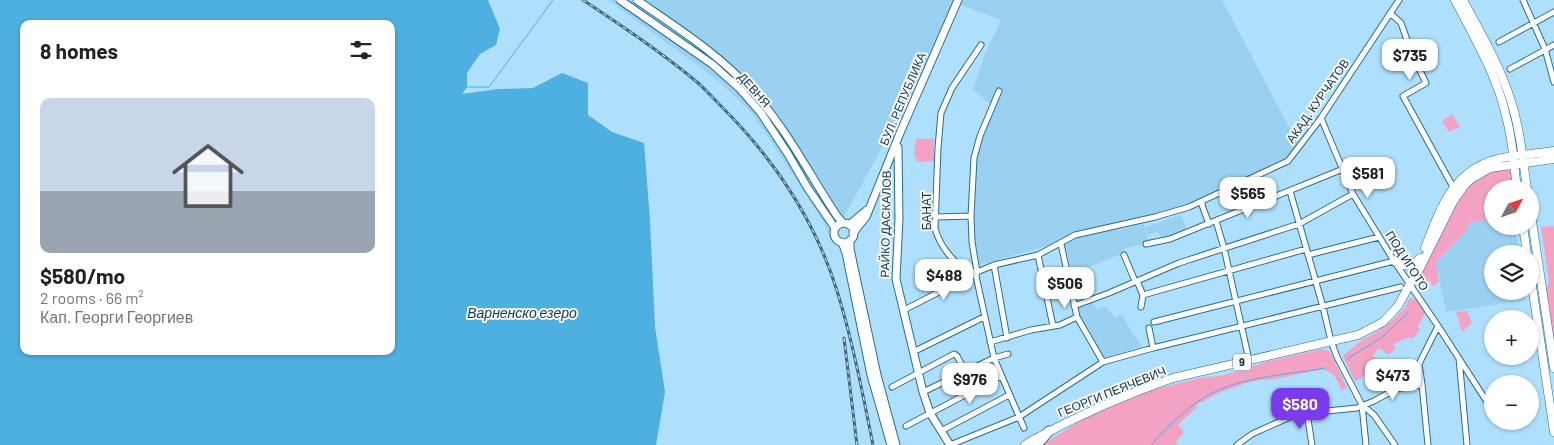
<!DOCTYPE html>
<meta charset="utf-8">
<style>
body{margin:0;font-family:Barlow,sans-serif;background:#f6f6f6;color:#222;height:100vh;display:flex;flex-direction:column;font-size:19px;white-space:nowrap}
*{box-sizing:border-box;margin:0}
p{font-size:16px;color:#767676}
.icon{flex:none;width:28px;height:28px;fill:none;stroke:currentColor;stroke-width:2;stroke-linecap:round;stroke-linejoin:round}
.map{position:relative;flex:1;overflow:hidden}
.side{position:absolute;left:20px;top:20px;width:375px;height:335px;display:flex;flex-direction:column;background:#fff;border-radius:10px;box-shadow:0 1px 4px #0004}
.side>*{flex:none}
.needle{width:32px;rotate:50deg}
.controls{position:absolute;left:1484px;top:180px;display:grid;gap:10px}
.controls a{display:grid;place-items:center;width:55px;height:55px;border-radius:50%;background:#fff;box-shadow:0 1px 4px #0004;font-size:25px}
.price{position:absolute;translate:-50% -42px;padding:0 11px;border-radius:10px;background:#fff;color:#222;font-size:16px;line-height:32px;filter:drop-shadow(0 1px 2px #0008)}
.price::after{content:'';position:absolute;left:50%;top:30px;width:15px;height:11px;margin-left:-8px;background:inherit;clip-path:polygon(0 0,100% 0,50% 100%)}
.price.active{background:#7c3aed;color:#fff}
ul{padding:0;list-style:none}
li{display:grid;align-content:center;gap:10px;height:265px;padding:0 20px}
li+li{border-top:1px solid #e0e0e0}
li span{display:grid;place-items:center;height:155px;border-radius:10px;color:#555}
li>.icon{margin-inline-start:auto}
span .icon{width:90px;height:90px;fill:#fffc;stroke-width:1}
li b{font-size:21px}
h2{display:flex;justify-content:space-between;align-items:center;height:60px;padding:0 20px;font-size:21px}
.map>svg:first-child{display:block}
.built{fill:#9bd1f0}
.green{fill:#f4a2c3}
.water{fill:#4eafe1;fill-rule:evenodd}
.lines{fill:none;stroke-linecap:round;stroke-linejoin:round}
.stream{stroke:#4eafe1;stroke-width:1}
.street-casing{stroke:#286d8f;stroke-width:7}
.secondary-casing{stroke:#286d8f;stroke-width:9}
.primary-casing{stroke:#286d8f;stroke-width:9}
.highway-casing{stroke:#286d8f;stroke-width:11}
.street{stroke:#fff;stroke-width:5}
.secondary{stroke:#fff;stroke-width:7}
.primary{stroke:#fff;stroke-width:8}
.highway{stroke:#fff;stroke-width:9}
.rail-casing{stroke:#3f697f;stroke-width:3}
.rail{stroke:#f9f9f9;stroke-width:1;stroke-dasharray:4;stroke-linecap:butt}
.labels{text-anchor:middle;stroke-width:4;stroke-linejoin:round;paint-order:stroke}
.shield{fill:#f9f9f9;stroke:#56707e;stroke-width:1}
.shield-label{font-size:11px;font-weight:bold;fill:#103649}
.street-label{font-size:12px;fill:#103649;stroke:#f9f9f9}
.water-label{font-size:14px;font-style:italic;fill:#103a4f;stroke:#f9f9f9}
</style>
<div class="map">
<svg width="1554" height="445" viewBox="0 0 1554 445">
<rect width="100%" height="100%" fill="#aee0fd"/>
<!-- built -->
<path class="built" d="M 608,0 L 1222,0 L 1298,144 L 1283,162 L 1175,209 L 976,266 L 969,211 L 973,151 L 990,104 L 973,89 L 984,56 L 1001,20 L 961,5 L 831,240 L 824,223 L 765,132 L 749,110 L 715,78 Z
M 1181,215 L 1187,230 L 1161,239 L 1158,231 L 1148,235 L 1146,227 Z
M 1492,219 L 1492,226 L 1515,226 L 1519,254 L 1492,254 L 1492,291 L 1524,291 L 1526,300 L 1446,312 L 1436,263 L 1467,230 L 1469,223 Z
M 1144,224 L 1149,242 L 1124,249 L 1121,254 L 1089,267 L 1072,271 L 1064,242 L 1111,228 L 1119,230 Z
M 1092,302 L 1097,310 L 1106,306 L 1115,318 L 1122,314 L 1133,335 L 1136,336 L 1141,347 L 1104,358 L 1079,315 L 1077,306 Z"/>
<!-- green -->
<path class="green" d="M 1452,114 L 1460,127 L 1449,132 L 1442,122 Z
M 916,139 L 934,139 L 934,161 L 917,162 L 915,154 L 914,154 Z
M 1508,165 L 1511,173 L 1513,189 L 1492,189 L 1492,219 L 1469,223 L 1467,230 L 1436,262 L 1439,283 L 1432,286 L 1430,280 L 1427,282 L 1418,272 L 1453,202 L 1482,172 Z
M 1553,226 L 1554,231 L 1554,355 L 1544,288 L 1547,287 L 1549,281 L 1541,227 Z
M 1411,298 C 1419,300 1422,305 1426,312 L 1418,326 L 1420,330 L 1412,339 L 1409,337 L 1394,344 L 1395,349 L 1390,354 L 1386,354 L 1384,351 L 1378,348 L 1373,356 L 1376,358 L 1377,364 L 1365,369 C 1365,377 1362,378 1355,381 L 1343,356 L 1363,339 L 1372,335 L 1392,321 L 1405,308 L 1409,299 Z
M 1467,311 L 1472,323 L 1462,332 L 1456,312 Z
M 1322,349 L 1329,351 L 1331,354 L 1347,388 L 1341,390 C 1338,382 1335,372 1326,371 L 1325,369 L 1275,379 L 1253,381 L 1221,392 L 1196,405 L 1197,407 L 1178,425 L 1184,432 L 1176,442 L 1179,445 L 1042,445 L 1046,442 L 1082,420 L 1148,391 L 1200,378 L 1225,375 L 1269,361 Z"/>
<!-- water -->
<path class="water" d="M 0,0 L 488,0 L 500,29 L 496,45 L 480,54 L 467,73 L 467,87 L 462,94 L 498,89 L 533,88 L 562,73 L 588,83 L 588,115 L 612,132 L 644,143 L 650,220 L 655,327 L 665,392 L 656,445 L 0,445 ZM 24,24 L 391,24 L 391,351 L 24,351 Z"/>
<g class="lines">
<!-- stream -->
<path class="stream" d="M 467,87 L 489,87 L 553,0
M 1347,359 L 1381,338 L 1408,313
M 1151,445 C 1165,430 1179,415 1196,403 C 1233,376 1282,376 1325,368"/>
<!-- street casing -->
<g class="street-casing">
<path id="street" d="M 1523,0 L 1545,49 L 1554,82
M 1390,13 L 1401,23 L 1412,54 L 1426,83 L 1403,96 L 1453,187
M 1499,42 L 1554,12
M 981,45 L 952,88 L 941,113 L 938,148 L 935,228 C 939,245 958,272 977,272 L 972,242 L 971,216 L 974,158 L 980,136 L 999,91
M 1510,69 L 1554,45
M 1321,118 L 1353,194 L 1394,261 L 1438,326 L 1491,408
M 1290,191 L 1323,307 L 1331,341 L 1337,357 L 1362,405 L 1374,415 L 1395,445
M 1203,201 L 1202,205 L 1209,224
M 936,217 L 971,216
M 1216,221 L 1224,248 L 1249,360
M 1061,244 L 1077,317 L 1103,362
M 1146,244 L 1170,239 L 1343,169
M 1038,255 L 1053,326
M 1124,255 L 1135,281
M 1308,255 L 1379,237
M 994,265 L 1007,338
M 1137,281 L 1143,295 L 1141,307
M 1143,295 L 1306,249
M 1074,306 L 1109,293 L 1179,263 L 1299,224 L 1353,194
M 904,310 L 976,273
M 1154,322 L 1394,261
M 1149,328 L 1153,348
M 990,342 L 1031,330 L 1060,325 L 1077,317
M 913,352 L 984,317
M 1459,358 L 1467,445
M 892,387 L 954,354 L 957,356 L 965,371
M 923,392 L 994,358 L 1008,354
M 1362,405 L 1366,445
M 1307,413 L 1312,445
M 906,426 L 1001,376
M 1024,428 L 994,358 L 976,276 L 977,272 L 994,265 L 1038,255 L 1075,235 L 1155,217 L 1189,207 L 1288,161 L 1321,118 L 1399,0
M 941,431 L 1009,395
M 950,445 L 1019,417 L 1103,362 L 1153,348 L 1401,287
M 1237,445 L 1252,434 L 1292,416 L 1307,413 L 1357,408 L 1374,401 L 1396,389 L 1422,384
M 1428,445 L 1422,384 L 1419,364 L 1438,326"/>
</g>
<!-- secondary casing -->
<g class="secondary-casing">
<path id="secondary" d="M 620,0 L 712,64 L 740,89 L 761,113 L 788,154 L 807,187 L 835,228
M 637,0 C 676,27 719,54 751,90 C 786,127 809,174 837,216 L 843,223
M 895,145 L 898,147 L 899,219 L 896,279 L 923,392 L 930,413 L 950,445
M834 233a10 10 0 1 1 20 0a10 10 0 1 1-20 0Z
M 849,225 L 867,210
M 853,233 L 866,217 L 900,133 L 958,0
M 850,240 L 850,249 L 877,375 L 896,445
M 842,242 L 846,253 L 871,375 L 891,445"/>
</g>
<!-- primary casing -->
<g class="primary-casing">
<path id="primary" d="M 1455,0 C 1475,39 1498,77 1507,120 C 1513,142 1514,166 1517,189
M 1463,0 C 1481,33 1500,66 1511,101 C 1520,129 1523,160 1527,189
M 1530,208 L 1554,368
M 1523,226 L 1527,254
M 1425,248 C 1440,209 1452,171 1497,159 C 1515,155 1535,154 1554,151
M 1394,261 C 1405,268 1412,267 1420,258
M 1530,272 L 1554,432
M 1025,445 L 1031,441 C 1077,416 1124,395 1173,378 L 1358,335 L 1383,322 L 1398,306 L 1410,284 L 1418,272 L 1453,202 L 1464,186 L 1471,179 L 1490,168 L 1554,159"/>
</g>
<!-- highway casing -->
<g class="highway-casing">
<path id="highway" d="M 1037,445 L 1049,431"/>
</g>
<!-- street -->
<use href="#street" class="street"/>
<!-- secondary -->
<use href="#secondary" class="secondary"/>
<!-- primary -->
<use href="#primary" class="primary"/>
<!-- highway -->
<use href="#highway" class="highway"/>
<!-- rail casing -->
<g class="rail-casing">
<path id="rail" d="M 583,0 C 622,26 661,52 697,82 C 705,89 713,98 721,106 C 774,159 816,221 838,294 C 853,343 863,395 873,445
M 844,338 L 857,445"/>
</g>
<!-- rail -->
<use href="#rail" class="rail"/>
</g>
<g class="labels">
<!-- shield labels -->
<rect class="shield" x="1233" y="353.5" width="18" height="17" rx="4"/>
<g class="shield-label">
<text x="1242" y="366">9</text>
</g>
<!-- street labels -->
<g class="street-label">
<text transform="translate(754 90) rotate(48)" y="4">ДЕВНЯ</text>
<text transform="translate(903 99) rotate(-67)" y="4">БУЛ. РЕПУБЛИКА</text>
<text transform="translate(1318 101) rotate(-55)" y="4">АКАД. КУРЧАТОВ</text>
<text transform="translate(927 211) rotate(-90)" y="4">БАНАТ</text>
<text transform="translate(886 224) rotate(-89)" y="4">РАЙКО ДАСКАЛОВ</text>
<text transform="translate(1407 261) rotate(57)" y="4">ПОД ИГОТО</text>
<text transform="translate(1112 392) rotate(-22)" y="4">ГЕОРГИ ПЕЯЧЕВИЧ</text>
</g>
<!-- water labels -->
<g class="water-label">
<text x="522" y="318">Варненско езеро</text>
</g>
</g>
</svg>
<div class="controls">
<a><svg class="needle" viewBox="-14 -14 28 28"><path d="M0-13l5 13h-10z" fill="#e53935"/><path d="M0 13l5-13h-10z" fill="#767676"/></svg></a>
<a><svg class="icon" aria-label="layers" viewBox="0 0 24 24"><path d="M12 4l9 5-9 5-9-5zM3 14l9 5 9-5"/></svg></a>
<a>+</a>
<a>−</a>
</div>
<b class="price" style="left:1410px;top:81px">$735</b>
<b class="price" style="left:1368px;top:199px">$581</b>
<b class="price" style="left:1248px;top:219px">$565</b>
<b class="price" style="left:944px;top:301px">$488</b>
<b class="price" style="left:1065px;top:309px">$506</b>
<b class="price" style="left:1393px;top:401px">$473</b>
<b class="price" style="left:970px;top:405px">$976</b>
<b class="price active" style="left:1300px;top:430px">$580</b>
<section class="side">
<h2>8 homes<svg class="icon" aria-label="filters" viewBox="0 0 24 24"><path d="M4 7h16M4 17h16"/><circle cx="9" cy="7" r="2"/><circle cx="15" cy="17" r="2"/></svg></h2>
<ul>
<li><span style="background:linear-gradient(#c9d6e8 60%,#9aa5b1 0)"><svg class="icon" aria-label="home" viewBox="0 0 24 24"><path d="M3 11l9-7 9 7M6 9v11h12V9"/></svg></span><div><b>$580/mo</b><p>2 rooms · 66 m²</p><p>Кап. Георги Георгиев</p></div></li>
</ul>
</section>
</div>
